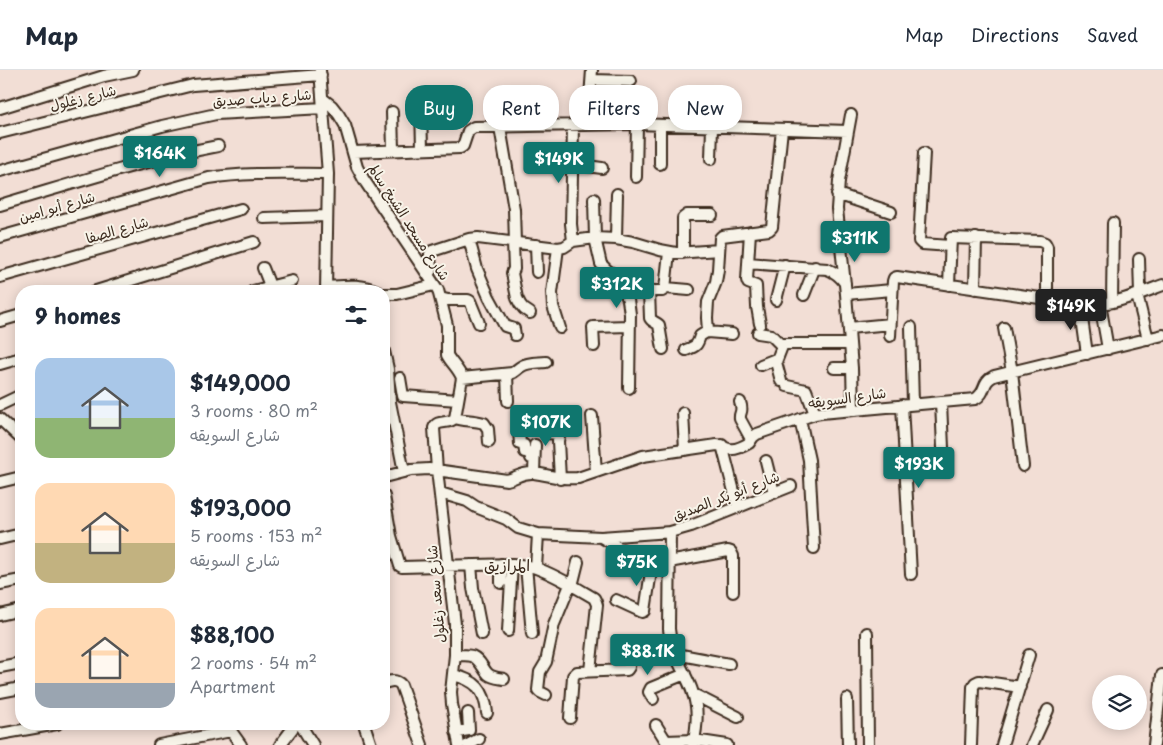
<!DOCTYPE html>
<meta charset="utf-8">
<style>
body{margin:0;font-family:"Playpen Sans","Playpen Sans Arabic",sans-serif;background:#f6f6f7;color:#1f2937;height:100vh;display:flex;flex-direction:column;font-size:19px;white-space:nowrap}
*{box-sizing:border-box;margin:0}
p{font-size:16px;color:#747a83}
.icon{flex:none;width:28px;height:28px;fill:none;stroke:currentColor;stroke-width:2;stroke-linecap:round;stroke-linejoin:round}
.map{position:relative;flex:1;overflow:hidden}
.details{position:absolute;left:15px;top:215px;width:375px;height:445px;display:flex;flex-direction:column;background:#fff;border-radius:20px;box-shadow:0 2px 12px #0003}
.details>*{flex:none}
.guide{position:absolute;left:405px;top:15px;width:475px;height:45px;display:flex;gap:10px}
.controls{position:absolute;left:1092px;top:605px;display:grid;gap:10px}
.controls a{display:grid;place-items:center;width:55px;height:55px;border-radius:50%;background:#fff;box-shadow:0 2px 12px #0003;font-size:25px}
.price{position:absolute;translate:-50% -42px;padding:0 11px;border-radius:5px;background:#0f766e;color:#fff;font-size:16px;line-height:32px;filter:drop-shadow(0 1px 2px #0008)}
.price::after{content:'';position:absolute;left:50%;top:30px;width:15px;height:11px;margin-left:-8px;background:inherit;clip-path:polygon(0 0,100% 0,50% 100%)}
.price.on{background:#222;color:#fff}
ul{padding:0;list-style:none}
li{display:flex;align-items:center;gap:15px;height:125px;padding:0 20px}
li span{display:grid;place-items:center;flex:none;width:140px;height:100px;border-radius:15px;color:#555}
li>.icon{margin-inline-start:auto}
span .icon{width:60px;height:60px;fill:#fffc;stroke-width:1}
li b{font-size:21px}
h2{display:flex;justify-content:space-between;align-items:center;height:60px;padding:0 20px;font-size:21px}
.chip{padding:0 18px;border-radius:20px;background:#fff;box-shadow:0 2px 12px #0003;font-size:18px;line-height:45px}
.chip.on{background:#0f766e;color:#fff}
header{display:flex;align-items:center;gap:30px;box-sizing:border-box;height:70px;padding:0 25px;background:#fff;border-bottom:1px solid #e0e1e3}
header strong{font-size:24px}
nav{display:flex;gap:28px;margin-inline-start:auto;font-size:18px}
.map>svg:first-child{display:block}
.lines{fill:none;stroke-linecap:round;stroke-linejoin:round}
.minor-casing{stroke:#3b2a1e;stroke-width:14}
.minor{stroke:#f7f3e8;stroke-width:10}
.labels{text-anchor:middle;stroke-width:4;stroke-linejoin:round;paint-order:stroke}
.street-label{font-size:14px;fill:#3b2a1e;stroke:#f7f3e8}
.quarter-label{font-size:16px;fill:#3b2a1e;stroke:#f7f3e8}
</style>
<header>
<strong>Map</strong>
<nav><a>Map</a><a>Directions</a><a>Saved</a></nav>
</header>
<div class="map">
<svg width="1163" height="675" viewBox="0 0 1163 675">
<rect width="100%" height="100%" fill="#f2ded5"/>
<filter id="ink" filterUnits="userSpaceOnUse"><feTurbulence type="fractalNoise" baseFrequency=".02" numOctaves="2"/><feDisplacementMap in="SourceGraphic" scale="10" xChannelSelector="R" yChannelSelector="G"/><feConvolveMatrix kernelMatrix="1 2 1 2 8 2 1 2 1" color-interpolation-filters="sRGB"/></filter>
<g filter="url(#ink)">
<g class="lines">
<!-- minor casing -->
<g class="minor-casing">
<path id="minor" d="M 320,0 L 328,104 L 326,221
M 592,10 L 631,11
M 323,29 L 332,36 L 339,45 L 345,55 L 357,97 L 364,110 L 438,220 L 447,255 L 447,285 C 451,293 459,299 462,308 L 455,348 C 449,355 437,349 434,358 L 437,400 L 455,554 L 455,585 L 451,622 L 452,634 L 459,675
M 421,36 L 422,79
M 0,38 L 104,6 L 133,0
M 392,42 L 393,80
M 851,45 L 839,111 L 837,139 L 846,224 L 852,298 L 853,339
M 588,55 L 592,0
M 573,56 L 571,154 L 573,171
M 500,57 L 514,139 L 515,173
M 0,63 L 193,15 L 321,5
M 353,82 L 460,78 L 463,76 L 468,61 L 474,57 L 637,54 L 848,61
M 924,83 L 919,171 L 922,174 L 950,176
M 711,89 L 712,57
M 572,94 L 602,98
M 660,94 L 660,55
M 0,101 L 162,56 L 216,44 L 323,38
M 636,107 L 637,54
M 837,124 L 891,142
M 594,129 L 595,168 L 601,194 L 607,200 L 614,205 L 623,216 L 628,230 L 630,244 L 629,318
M 0,135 C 72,114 144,90 218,76
M 264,148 L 327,146
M 750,162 L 747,210 L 748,213 L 756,216 L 757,237 L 760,254
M 0,167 L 209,108 C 248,102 288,104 328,104
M 469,169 L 477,199 L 489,227 L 505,256 L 514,259 L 515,265
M 616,169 L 617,124
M 513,173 L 514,199 L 512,203 L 517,228 L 520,234 L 524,239 L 530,243
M 536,175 L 537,202
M 558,178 L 552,223 L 553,236 L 560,258
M 683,183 L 683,148 L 687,145 L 712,145
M 1139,189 L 1140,224
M 748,193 L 827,199 C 835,202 840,206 845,213
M 263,198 L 272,221
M 428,205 L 431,200 L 430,184 L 432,181 L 469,169 L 478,168 L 558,178 L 564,177 L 573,171 L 595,168 L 616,169 L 633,172 L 660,180 L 676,183 L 719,180
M 0,207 L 241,139
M 949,215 L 951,168 L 1040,171 L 1045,173 L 1047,177 L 1047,229
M 326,217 C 343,216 361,213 377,221
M 666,218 L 689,220
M 975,219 L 976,168
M 96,221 L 254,172
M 253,221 L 292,211
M 384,224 L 397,224 L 434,215
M 846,224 L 892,220
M 804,225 L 815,197
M 1137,225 L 1148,269
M 440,228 L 448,230 L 468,230 L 470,231 L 479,253
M 776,230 L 785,195
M 1112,232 L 1113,153
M 1080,234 L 1087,284
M 1100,234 L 1108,279
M 0,251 L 21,245
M 911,257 L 913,334
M 849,258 L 890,254
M 1004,258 L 1012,302 L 1023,396
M 707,262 L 732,264
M 758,263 L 771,265 L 780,274 L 850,274
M 890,266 L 893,211 L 894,208 L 897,207 L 1080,234 C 1091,234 1102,234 1113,232 C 1130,228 1147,221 1163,215
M 594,276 L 593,257 L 630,256
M 663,279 L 659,255 C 656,252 652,252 650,248 L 649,221 L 662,221 L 665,219 L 669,182
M 686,280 C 696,276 697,276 700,266 L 708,261 L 707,248 L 708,232 L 716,212 L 718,200 L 720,168 L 722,166 L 769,160 L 772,157 L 782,59
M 384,281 L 388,299 L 390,332 L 404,402
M 0,294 L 21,288
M 761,295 L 776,289
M 834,298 L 852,298
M 507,304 L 508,331
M 400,308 L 403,326 L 458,330
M 462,308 L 512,303 C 516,301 518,298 522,296 C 528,292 539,293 546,292
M 781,311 L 776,292 L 783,274
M 787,316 L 806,320 L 815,344
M 740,332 C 744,343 739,341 740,349 L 751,369
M 941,332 L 943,378
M 0,335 L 21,325
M 902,335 L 911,504
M 683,343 L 685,380
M 592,346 L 596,402
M 455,348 C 464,351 474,350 484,353 L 488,359 L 489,372
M 543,348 L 546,363 L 559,364
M 0,349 L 21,369
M 800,349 L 809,390 L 814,478
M 519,361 L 520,374 L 524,375 L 525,382 L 529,382 L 531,388 L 534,388
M 722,375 L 738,437
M 766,391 L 774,423
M 534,403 L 535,375
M 384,407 L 411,400 L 429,399 L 507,410 C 517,408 521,402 534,403 C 550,405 561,410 578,408 L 643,386 L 717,375 C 722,375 724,378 729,379 C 735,380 744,376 749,373 L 753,367 L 757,364 L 815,344 L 821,343 L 975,329 C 987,323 981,312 994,306 L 1163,265
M 560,409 L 558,371 L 563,349
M 0,412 L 21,407
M 440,423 L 467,431 L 476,437 L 506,449 L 518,458 L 538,464 L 601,467 L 670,462 L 691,456 L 791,416
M 384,426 L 391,466 L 400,496 L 402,497 L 512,494 C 520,495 528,495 536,498 C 556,505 575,517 594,528 L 596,532 L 597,535 L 590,601
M 670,462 L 669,559 C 670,569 672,577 676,586 C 683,603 694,618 696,636 C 698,650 696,662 693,675
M 601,467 L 626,482 L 669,501
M 0,469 L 21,464
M 669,492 L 728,481 L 731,482 L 733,486 L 733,522
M 501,494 L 501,513
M 471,495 L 473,518 L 482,564
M 526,496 L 532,564
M 536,498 L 538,464
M 0,514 L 21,510
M 572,516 L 578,492
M 616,530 L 642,542 L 645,541 L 652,495
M 0,545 L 21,540
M 508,561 L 512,494
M 867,563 L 868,675
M 676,584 L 729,594
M 455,585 C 461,585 467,585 472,586 C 481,590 482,598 488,604 C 493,608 498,608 504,609
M 0,597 L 21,593
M 453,605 C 476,610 485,620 487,643
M 384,613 C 390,611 396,609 401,615 L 422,675
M 0,622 L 21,618
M 693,624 L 738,647
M 546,625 L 540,622 L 538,620 L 540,602 L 546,592 L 554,554 L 570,515
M 653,629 L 649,622 L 651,618 L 685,604
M 847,629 L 848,675
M 570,648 L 573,606 L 577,602 L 627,600 L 629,597 L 630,584 L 633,582 L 676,587
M 226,654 L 241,675
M 300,654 L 313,675
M 364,654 L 371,675
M 656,655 L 666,671 L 694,670 L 727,675
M 456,662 L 469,660 L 468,643
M 0,664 L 57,654
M 159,675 L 231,661
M 280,675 L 296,654
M 468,675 L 479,669
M 971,675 L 973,617 L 975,613 L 979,611 L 1020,617
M 1002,675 L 1029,585
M 1032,675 L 1048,640
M 1154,675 L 1162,605"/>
</g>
<!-- minor -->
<use href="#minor" class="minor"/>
</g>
</g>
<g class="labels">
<!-- street labels -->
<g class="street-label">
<text transform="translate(83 28) rotate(-14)" y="5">شارع زغلول</text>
<text transform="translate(262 28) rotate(-4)" y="5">شارع دياب صديق</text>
<text transform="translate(57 137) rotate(-16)" y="5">شارع أبو امين</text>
<text transform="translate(409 152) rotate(57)" y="5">شارع مسجد الشيخ سالم</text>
<text transform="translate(117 160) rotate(-16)" y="5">شارع الصفا</text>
<text transform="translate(847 328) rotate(-8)" y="5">شارع السويقه</text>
<text transform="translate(726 426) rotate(-21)" y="5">شارع أبو بكر الصديق</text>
<text transform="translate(436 524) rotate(-95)" y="5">شارع سعد زغلول</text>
</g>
<!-- quarter labels -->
<g class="quarter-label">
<text x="507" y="501">المرازيق</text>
</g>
</g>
</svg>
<div class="controls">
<a><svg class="icon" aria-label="layers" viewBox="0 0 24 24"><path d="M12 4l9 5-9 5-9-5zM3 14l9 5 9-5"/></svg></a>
</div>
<b class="price" style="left:160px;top:108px">$164K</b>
<b class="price" style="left:559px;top:114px">$149K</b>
<b class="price" style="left:855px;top:193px">$311K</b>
<b class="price" style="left:617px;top:239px">$312K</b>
<b class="price on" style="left:1071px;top:261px">$149K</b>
<b class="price" style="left:546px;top:377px">$107K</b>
<b class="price" style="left:919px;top:419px">$193K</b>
<b class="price" style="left:637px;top:517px">$75K</b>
<b class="price" style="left:648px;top:606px">$88.1K</b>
<div class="guide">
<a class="chip on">Buy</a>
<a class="chip">Rent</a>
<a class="chip">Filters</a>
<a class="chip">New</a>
</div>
<section class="details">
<h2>9 homes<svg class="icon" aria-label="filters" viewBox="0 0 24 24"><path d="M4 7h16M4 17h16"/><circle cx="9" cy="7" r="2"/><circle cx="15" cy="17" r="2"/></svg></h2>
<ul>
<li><span style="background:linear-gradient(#a9c7e8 60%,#8fb573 0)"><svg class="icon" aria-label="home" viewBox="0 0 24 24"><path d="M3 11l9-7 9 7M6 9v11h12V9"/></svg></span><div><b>$149,000</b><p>3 rooms · 80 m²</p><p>شارع السويقه</p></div></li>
<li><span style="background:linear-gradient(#ffd9b3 60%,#c2b280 0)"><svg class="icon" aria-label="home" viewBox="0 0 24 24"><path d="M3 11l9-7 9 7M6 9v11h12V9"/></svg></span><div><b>$193,000</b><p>5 rooms · 153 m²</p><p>شارع السويقه</p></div></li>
<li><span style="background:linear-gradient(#ffd9b3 75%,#9aa5b1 0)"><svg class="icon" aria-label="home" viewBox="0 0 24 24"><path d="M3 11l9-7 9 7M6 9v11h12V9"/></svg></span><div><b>$88,100</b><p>2 rooms · 54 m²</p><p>Apartment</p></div></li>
</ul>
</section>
</div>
